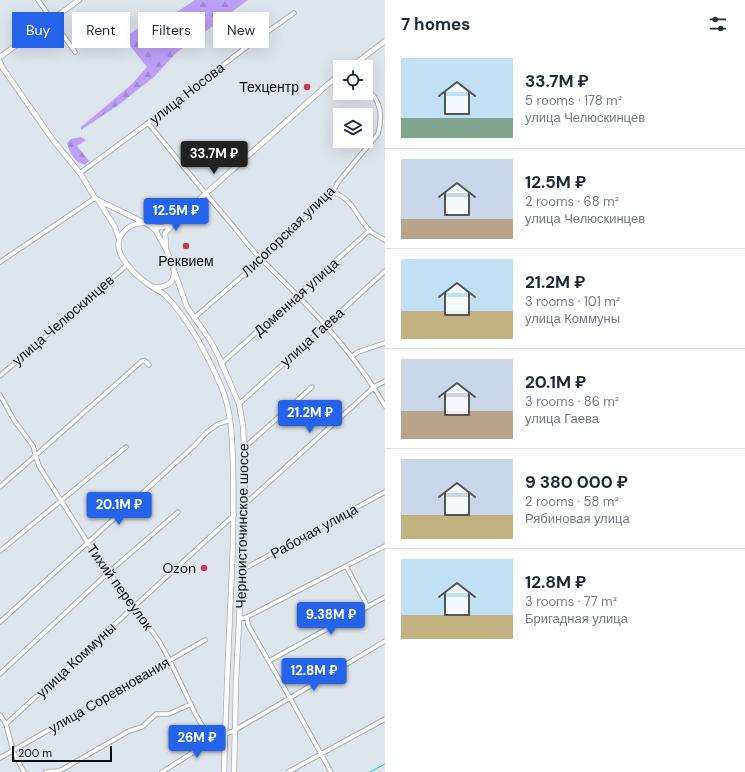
<!DOCTYPE html>
<meta charset="utf-8">
<style>
body{margin:0;font-family:"DM Sans",sans-serif;background:#f6f6f7;color:#1f2937;height:100vh;display:flex;flex-direction:column;font-size:15px;white-space:nowrap}
*{box-sizing:border-box;margin:0}
p{font-size:13px;color:#747a83}
.icon{flex:none;width:22px;height:22px;fill:none;stroke:currentColor;stroke-width:2;stroke-linecap:round;stroke-linejoin:round}
.map{position:relative;flex:1;overflow:hidden}
.panel{display:flex;flex-direction:column;background:#fff;width:360px}
.panel>*{flex:none}
.top-card{position:absolute;left:12px;top:12px;width:313px;height:36px;display:flex;gap:8px}
.controls{position:absolute;left:333px;top:60px;display:grid;gap:8px}
.controls a{display:grid;place-items:center;width:40px;height:40px;border-radius:0px;background:#fff;box-shadow:0 4px 16px #0002;font-size:20px}
.scale{position:absolute;left:12px;bottom:10px;width:100px;box-sizing:border-box;padding-left:4px;border:2px solid #0d0f11;border-top:0;font-size:11px;line-height:14px;white-space:nowrap;color:#0d0f11;-webkit-text-stroke:3px #dee4eb;paint-order:stroke}
.price{position:absolute;translate:-50% -34px;padding:0 9px;border-radius:4px;background:#2563eb;color:#fff;font-size:13px;line-height:26px;filter:drop-shadow(0 1px 2px #0008)}
.price::after{content:'';position:absolute;left:50%;top:24px;width:12px;height:9px;margin-left:-6px;background:inherit;clip-path:polygon(0 0,100% 0,50% 100%)}
.price.on{background:#222;color:#fff}
ul{padding:0;list-style:none}
li{display:flex;align-items:center;gap:12px;height:100px;padding:0 16px}
li+li{border-top:1px solid #e0e1e3}
li span{display:grid;place-items:center;flex:none;width:112px;height:80px;border-radius:0px;color:#555}
li>.icon{margin-inline-start:auto}
span .icon{width:48px;height:48px;fill:#fffc;stroke-width:1}
li b{font-size:17px}
h2{display:flex;justify-content:space-between;align-items:center;height:48px;padding:0 16px;font-size:17px}
.pill{padding:0 14px;border-radius:0px;background:#fff;box-shadow:0 4px 16px #0002;font-size:14px;line-height:36px}
.pill.on{background:#2563eb;color:#fff}
main{display:flex;flex:1;min-height:0}
.map>svg:first-child{display:block}
.forest{fill:url(#forest-firs)}
.lines{fill:none;stroke-linecap:round;stroke-linejoin:round}
.stream{stroke:#16c9d2;stroke-width:1}
.minor-casing{stroke:#a6acb2;stroke-width:5.5}
.major-casing{stroke:#a6acb2;stroke-width:6}
.minor{stroke:#fff;stroke-width:3.5}
.major{stroke:#fff;stroke-width:4.5}
.poi-dot{fill:#c8385b;stroke:#dee4eb;stroke-width:1.5}
.labels{text-anchor:middle;stroke-width:3.5;stroke-linejoin:round;paint-order:stroke}
.poi-label{font-size:14px;fill:#0d0f11;stroke:#dee4eb;text-anchor:end}
.street-label{font-size:14px;fill:#0d0f11;stroke:#dee4eb}
</style>
<main>
<div class="map">
<svg width="385" height="772" viewBox="0 0 385 772">
<defs>
<pattern id="forest-firs" width="22" height="20" patternUnits="userSpaceOnUse"><rect width="22" height="20" fill="#bca0f8"/><path d="M5 1l3.5 6h-7zM16 11l3.5 6h-7z" fill="#a089d4"/></pattern>
</defs>
<rect width="100%" height="100%" fill="#dee4eb"/>
<!-- forest -->
<path class="forest" d="M 195,0 L 248,0 L 176,53 L 154,77 L 117,106 L 81,130 L 81,127 L 132,84 L 147,67 L 127,42 L 128,35 L 141,26 L 152,23 L 160,23 Z
M 81,137 L 86,140 L 77,146 L 89,161 L 85,165 C 74,162 70,153 67,143 L 71,139 Z"/>
<g class="lines">
<!-- stream -->
<path class="stream" d="M 370,772 L 385,764"/>
<!-- minor casing -->
<g class="minor-casing">
<path id="minor" d="M 38,0 L 75,52
M 148,123 C 175,156 201,189 229,221 C 239,233 248,245 258,256 C 304,301 353,350 385,406
M 80,173 L 148,123 L 249,45 L 294,13
M 333,192 C 354,200 356,216 369,230 C 373,234 380,237 385,240
M 0,262 L 95,198
M 194,318 L 262,259 L 333,192 L 338,182 L 378,134 C 382,119 382,104 371,93
M 351,357 L 358,352 L 385,343
M 221,364 L 370,230
M 0,376 L 127,265
M 0,395 L 14,420 L 33,446 L 39,466 L 88,543 L 159,641 L 169,659 L 195,713 L 211,741
M 239,404 L 325,326 L 385,271
M 244,448 L 312,387
M 0,487 L 142,361 L 145,361 L 149,365
M 245,504 L 374,387 L 385,381
M 0,551 L 126,447
M 346,566 L 368,607
M 242,570 L 385,492
M 247,617 L 248,625 L 290,698 L 331,772
M 240,619 L 247,617 L 385,546
M 0,622 L 158,479 L 194,446 L 207,432 L 218,424 L 230,420
M 269,661 L 385,597
M 0,674 L 109,572 L 178,512
M 0,715 L 6,724 L 13,751 L 24,772
M 6,724 L 234,515
M 0,758 L 205,640
M 46,772 L 58,771 L 63,769 L 129,731 L 142,727 L 156,714 L 169,714 L 191,704
M 162,772 L 211,741 L 235,730 L 290,698 L 385,641
M 288,772 L 385,719"/>
</g>
<!-- major casing -->
<g class="major-casing">
<path id="major" d="M 0,57 L 79,0
M 0,62 L 2,67 L 53,140 L 80,173 L 95,198 L 98,200 L 115,227 L 119,239
M 351,67 L 385,41
M 98,200 L 151,226 L 156,231 L 167,251 L 187,307 L 210,340 L 218,355 L 239,404 L 243,426 L 244,448 L 245,504 L 236,681 L 234,772
M 144,223 C 128,223 114,236 120,253 C 126,266 139,278 151,286 C 155,289 162,292 166,296 C 190,321 207,354 221,386 C 232,412 232,438 233,466 C 234,491 233,516 233,542 C 230,619 226,695 224,772
M 152,226 C 160,228 164,228 171,223
M 166,246 L 165,233 L 183,214 L 327,85 L 340,75
M 154,287 C 164,288 173,285 174,274"/>
</g>
<!-- minor -->
<use href="#minor" class="minor"/>
<!-- major -->
<use href="#major" class="major"/>
</g>
<!-- markers -->
<g class="poi-dot">
<circle cx="307" cy="87" r="4"/>
<circle cx="186" cy="246" r="4"/>
<circle cx="204" cy="568" r="4"/>
</g>
<g class="labels">
<!-- poi labels -->
<g class="poi-label">
<text x="299" y="92">Техцентр</text>
<text x="186" y="266" text-anchor="middle">Реквием</text>
<text x="196" y="573">Ozon</text>
</g>
<!-- street labels -->
<g class="street-label">
<text transform="translate(187 93) rotate(-38)" y="5">улица Носова</text>
<text transform="translate(288 231) rotate(-44)" y="5">Лисогорская улица</text>
<text transform="translate(296 297) rotate(-42)" y="5">Доменная улица</text>
<text transform="translate(63 320) rotate(-41)" y="5">улица Челюскинцев</text>
<text transform="translate(312 337) rotate(-42)" y="5">улица Гаева</text>
<text transform="translate(242 526) rotate(-89)" y="5">Черноисточинское шоссе</text>
<text transform="translate(314 531) rotate(-29)" y="5">Рабочая улица</text>
<text transform="translate(120 587) rotate(54)" y="5">Тихий переулок</text>
<text transform="translate(76 660) rotate(-43)" y="5">улица Коммуны</text>
<text transform="translate(109 695) rotate(-30)" y="5">улица Соревнования</text>
</g>
</g>
</svg>
<div class="controls">
<a><svg class="icon" aria-label="locate" viewBox="0 0 24 24"><circle cx="12" cy="12" r="6"/><path d="M12 2v4M12 18v4M2 12h4M18 12h4"/></svg></a>
<a><svg class="icon" aria-label="layers" viewBox="0 0 24 24"><path d="M12 4l9 5-9 5-9-5zM3 14l9 5 9-5"/></svg></a>
</div>
<div class="scale">200 m</div>
<b class="price on" style="left:214px;top:175px">33.7M ₽</b>
<b class="price" style="left:176px;top:232px">12.5M ₽</b>
<b class="price" style="left:310px;top:434px">21.2M ₽</b>
<b class="price" style="left:119px;top:526px">20.1M ₽</b>
<b class="price" style="left:331px;top:636px">9.38M ₽</b>
<b class="price" style="left:314px;top:692px">12.8M ₽</b>
<b class="price" style="left:197px;top:759px">26M ₽</b>
<div class="top-card">
<a class="pill on">Buy</a>
<a class="pill">Rent</a>
<a class="pill">Filters</a>
<a class="pill">New</a>
</div>
</div>
<section class="panel">
<h2>7 homes<svg class="icon" aria-label="filters" viewBox="0 0 24 24"><path d="M4 7h16M4 17h16"/><circle cx="9" cy="7" r="2"/><circle cx="15" cy="17" r="2"/></svg></h2>
<ul>
<li><span style="background:linear-gradient(#bfe0f5 75%,#7fa58c 0)"><svg class="icon" aria-label="home" viewBox="0 0 24 24"><path d="M3 11l9-7 9 7M6 9v11h12V9"/></svg></span><div><b>33.7M ₽</b><p>5 rooms · 178 m²</p><p>улица Челюскинцев</p></div></li>
<li><span style="background:linear-gradient(#c9d6e8 75%,#b9a48a 0)"><svg class="icon" aria-label="home" viewBox="0 0 24 24"><path d="M3 11l9-7 9 7M6 9v11h12V9"/></svg></span><div><b>12.5M ₽</b><p>2 rooms · 68 m²</p><p>улица Челюскинцев</p></div></li>
<li><span style="background:linear-gradient(#bfe0f5 65%,#c2b280 0)"><svg class="icon" aria-label="home" viewBox="0 0 24 24"><path d="M3 11l9-7 9 7M6 9v11h12V9"/></svg></span><div><b>21.2M ₽</b><p>3 rooms · 101 m²</p><p>улица Коммуны</p></div></li>
<li><span style="background:linear-gradient(#c9d6e8 65%,#b9a48a 0)"><svg class="icon" aria-label="home" viewBox="0 0 24 24"><path d="M3 11l9-7 9 7M6 9v11h12V9"/></svg></span><div><b>20.1M ₽</b><p>3 rooms · 86 m²</p><p>улица Гаева</p></div></li>
<li><span style="background:linear-gradient(#c9d6e8 70%,#c2b280 0)"><svg class="icon" aria-label="home" viewBox="0 0 24 24"><path d="M3 11l9-7 9 7M6 9v11h12V9"/></svg></span><div><b>9 380 000 ₽</b><p>2 rooms · 58 m²</p><p>Рябиновая улица</p></div></li>
<li><span style="background:linear-gradient(#bfe0f5 70%,#c2b280 0)"><svg class="icon" aria-label="home" viewBox="0 0 24 24"><path d="M3 11l9-7 9 7M6 9v11h12V9"/></svg></span><div><b>12.8M ₽</b><p>3 rooms · 77 m²</p><p>Бригадная улица</p></div></li>
</ul>
</section>
</main>
